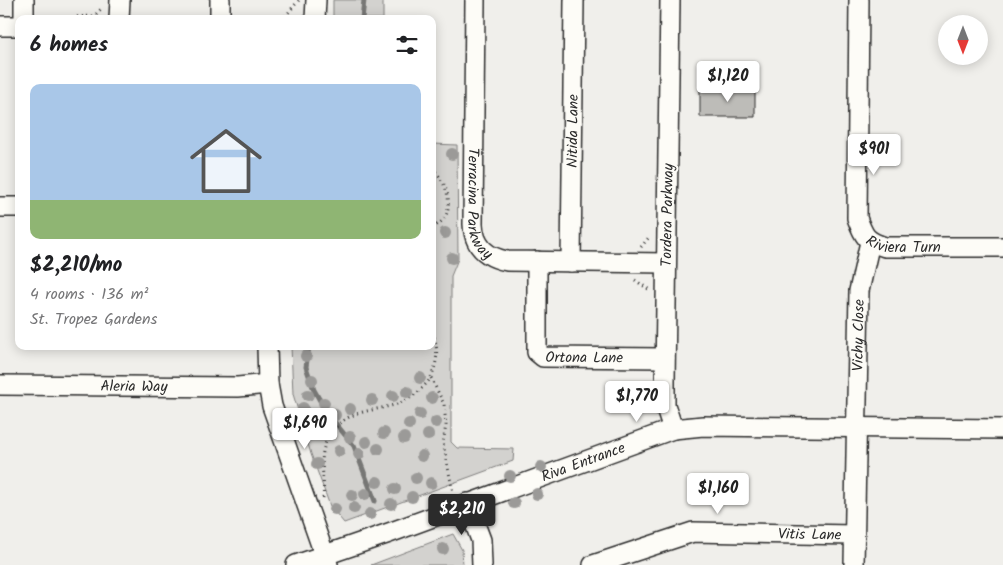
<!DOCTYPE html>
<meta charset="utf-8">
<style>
body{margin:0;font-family:Kalam,sans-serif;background:#f2f2f2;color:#202124;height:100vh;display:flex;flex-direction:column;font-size:19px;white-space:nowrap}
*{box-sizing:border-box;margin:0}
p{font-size:16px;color:#757577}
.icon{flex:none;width:28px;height:28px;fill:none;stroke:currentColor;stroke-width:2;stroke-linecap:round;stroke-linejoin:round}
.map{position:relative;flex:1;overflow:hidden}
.panel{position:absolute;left:15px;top:15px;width:421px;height:335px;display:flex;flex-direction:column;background:#fff;border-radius:10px;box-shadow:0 2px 12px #0003}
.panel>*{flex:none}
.needle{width:32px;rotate:180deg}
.tools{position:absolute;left:938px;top:15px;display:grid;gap:10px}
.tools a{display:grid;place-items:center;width:50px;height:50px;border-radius:50%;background:#fff;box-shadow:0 2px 12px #0003;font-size:25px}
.price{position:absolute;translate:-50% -42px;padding:0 11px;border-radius:5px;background:#fff;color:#222;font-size:16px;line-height:32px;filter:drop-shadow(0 1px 2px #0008)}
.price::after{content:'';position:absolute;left:50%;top:30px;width:15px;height:11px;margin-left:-8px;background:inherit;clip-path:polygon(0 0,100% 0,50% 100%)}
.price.selected{background:#2b2b2b;color:#fff}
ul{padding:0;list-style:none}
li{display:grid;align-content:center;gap:10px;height:265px;padding:0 15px}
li+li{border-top:1px solid #e0e0e0}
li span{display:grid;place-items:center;height:155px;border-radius:10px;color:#555}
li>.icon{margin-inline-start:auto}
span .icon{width:90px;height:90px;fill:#fffc;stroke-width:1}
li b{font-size:21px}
h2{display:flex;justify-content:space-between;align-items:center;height:60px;padding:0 15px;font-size:21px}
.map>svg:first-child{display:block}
.green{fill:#d3d2cf;stroke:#7f7e7d}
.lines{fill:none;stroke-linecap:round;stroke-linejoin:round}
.stream{stroke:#777775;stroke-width:5}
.building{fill:#bdbcb8;stroke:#2b2b2b}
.minor-casing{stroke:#2b2b2b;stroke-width:22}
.path{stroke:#2b2b2b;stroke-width:3;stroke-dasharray:1 4;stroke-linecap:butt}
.minor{stroke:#fdfcf7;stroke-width:19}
.tree{fill:#9b9a98}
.labels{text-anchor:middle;stroke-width:4;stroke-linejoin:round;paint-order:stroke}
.street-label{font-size:15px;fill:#2b2b2b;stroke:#fdfcf7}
</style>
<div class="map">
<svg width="1003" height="565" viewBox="0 0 1003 565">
<rect width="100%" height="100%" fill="#f0efeb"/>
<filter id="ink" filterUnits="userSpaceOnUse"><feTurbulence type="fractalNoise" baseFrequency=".02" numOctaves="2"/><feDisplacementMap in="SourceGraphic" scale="10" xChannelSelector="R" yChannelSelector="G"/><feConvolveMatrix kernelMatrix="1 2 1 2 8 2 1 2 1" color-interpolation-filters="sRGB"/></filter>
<g filter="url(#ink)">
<!-- green -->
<path class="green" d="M 333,0 L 383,0 L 383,19 L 333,19 Z
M 433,144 L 457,145 L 458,259 L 451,276 L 451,442 L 457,448 L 514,449 L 513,461 L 344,523 L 330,506 L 311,454 L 293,394 L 291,346 L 432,346 Z
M 453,534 L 462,550 L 463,565 L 371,565 Z"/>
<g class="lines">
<!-- stream -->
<path class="stream" d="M 362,19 L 364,0
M 309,346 L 306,367 L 314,390 L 327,413 L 354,446 L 375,501"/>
</g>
<!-- building -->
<path class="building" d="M 700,89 L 755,89 L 755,117 L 700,117 Z"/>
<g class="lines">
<!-- minor casing -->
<g class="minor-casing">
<g id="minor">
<path id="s1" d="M 475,0 L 473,224 C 474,246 486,257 507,261 L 666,263"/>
<path d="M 670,0 L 665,381 L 665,405 L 673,429"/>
<path id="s2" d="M 859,0 L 857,218 C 864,237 866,241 885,247 L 1003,247"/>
<path d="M 24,19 L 24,0"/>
<path d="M 119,19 L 120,0"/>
<path d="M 220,19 L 220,0"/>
<path d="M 315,19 L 316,0"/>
<path d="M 0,26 L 19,26"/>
<path d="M 0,207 L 19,207"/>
<path id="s3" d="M 537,261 L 537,352 L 543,357 L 665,358"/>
<path id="s4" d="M 571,262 L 574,0"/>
<path d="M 267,346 L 268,384 L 272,406 L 328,565"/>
<path id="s5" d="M 0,385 L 238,387 L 268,384"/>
<path d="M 467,503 L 481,540 L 482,565"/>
<path id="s6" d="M 296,565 L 389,533 L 673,429 L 703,426 L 1003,429"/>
<path id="s7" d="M 593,565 L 693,532 L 854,535"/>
<path id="s8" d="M 854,565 L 859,291 L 870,242"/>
</g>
</g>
<!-- path -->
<path class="path" d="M 74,19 L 74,17 L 94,16 L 102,8
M 273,19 L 273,17 L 284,18 L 299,0
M 432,168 C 444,179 454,201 445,217 C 442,222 437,225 432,228
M 641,247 L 650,236
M 635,280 L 651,291
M 431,378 L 444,404 L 446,425 L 443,443 L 453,492
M 323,498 C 326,473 315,454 332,432 C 354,400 395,418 422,388 C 427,383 431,379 433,372 C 438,359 438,345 432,331"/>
<!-- minor -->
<use href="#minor" class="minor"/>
</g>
<!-- trees -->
<g class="tree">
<circle cx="452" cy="154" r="6"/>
<circle cx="445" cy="233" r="6"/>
<circle cx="452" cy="258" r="6"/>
<circle cx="306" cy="356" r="6"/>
<circle cx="420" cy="378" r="6"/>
<circle cx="312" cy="380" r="6"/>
<circle cx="407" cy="392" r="6"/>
<circle cx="308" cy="395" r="6"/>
<circle cx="393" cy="396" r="6"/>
<circle cx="432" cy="398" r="6"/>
<circle cx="372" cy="400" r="6"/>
<circle cx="324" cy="403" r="6"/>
<circle cx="303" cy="408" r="6"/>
<circle cx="350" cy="409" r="6"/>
<circle cx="420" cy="414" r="6"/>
<circle cx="335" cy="415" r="6"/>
<circle cx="436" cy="422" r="6"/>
<circle cx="409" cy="424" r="6"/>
<circle cx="323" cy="425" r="6"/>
<circle cx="384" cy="433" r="6"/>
<circle cx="428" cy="435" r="6"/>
<circle cx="350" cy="437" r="6"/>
<circle cx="404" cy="438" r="6"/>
<circle cx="366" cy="442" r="6"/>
<circle cx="378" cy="449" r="6"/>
<circle cx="339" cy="451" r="6"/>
<circle cx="359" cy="454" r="6"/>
<circle cx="422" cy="456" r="6"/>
<circle cx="317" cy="464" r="6"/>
<circle cx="541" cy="467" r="6"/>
<circle cx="510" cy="476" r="6"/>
<circle cx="416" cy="478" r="6"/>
<circle cx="377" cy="482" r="6"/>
<circle cx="431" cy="483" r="6"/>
<circle cx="395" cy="489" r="6"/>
<circle cx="365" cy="494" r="6"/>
<circle cx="537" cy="494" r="6"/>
<circle cx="352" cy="495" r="6"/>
<circle cx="412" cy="497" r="6"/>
<circle cx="514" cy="503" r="6"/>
<circle cx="391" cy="504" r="6"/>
<circle cx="354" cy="508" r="6"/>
<circle cx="335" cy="509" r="6"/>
<circle cx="370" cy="514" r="6"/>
<circle cx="443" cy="549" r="6"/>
</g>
</g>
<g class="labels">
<!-- street labels -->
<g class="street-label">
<text dy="5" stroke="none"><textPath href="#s4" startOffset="131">Nitida Lane</textPath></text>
<text dy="5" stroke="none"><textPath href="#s1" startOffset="205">Terracina Parkway</textPath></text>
<text transform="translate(667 215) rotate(-89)" y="5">Tordera Parkway</text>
<text dy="5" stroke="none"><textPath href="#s2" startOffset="279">Riviera Turn</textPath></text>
<text dy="5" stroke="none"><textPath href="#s8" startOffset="230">Vichy Close</textPath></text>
<text dy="5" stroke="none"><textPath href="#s3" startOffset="140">Ortona Lane</textPath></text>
<text dy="5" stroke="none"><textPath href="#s5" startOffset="134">Aleria Way</textPath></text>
<text dy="5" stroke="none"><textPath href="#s6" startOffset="305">Riva Entrance</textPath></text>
<text dy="5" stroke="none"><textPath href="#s7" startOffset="222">Vitis Lane</textPath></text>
</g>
</g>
</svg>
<div class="tools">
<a><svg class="needle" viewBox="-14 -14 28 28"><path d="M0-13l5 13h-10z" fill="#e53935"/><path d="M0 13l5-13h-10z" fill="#757577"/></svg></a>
</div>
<b class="price" style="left:728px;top:103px">$1,120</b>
<b class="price" style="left:874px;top:176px">$901</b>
<b class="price" style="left:637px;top:423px">$1,770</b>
<b class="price" style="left:305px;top:450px">$1,690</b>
<b class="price" style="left:718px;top:515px">$1,160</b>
<b class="price selected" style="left:462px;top:536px">$2,210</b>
<section class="panel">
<h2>6 homes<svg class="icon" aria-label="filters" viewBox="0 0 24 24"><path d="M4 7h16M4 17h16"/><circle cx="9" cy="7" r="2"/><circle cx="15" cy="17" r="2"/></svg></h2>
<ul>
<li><span style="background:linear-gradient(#a9c7e8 75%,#8fb573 0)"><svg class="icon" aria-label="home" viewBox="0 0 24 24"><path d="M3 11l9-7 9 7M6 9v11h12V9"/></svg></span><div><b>$2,210/mo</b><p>4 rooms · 136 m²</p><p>St. Tropez Gardens</p></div></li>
</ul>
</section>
</div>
